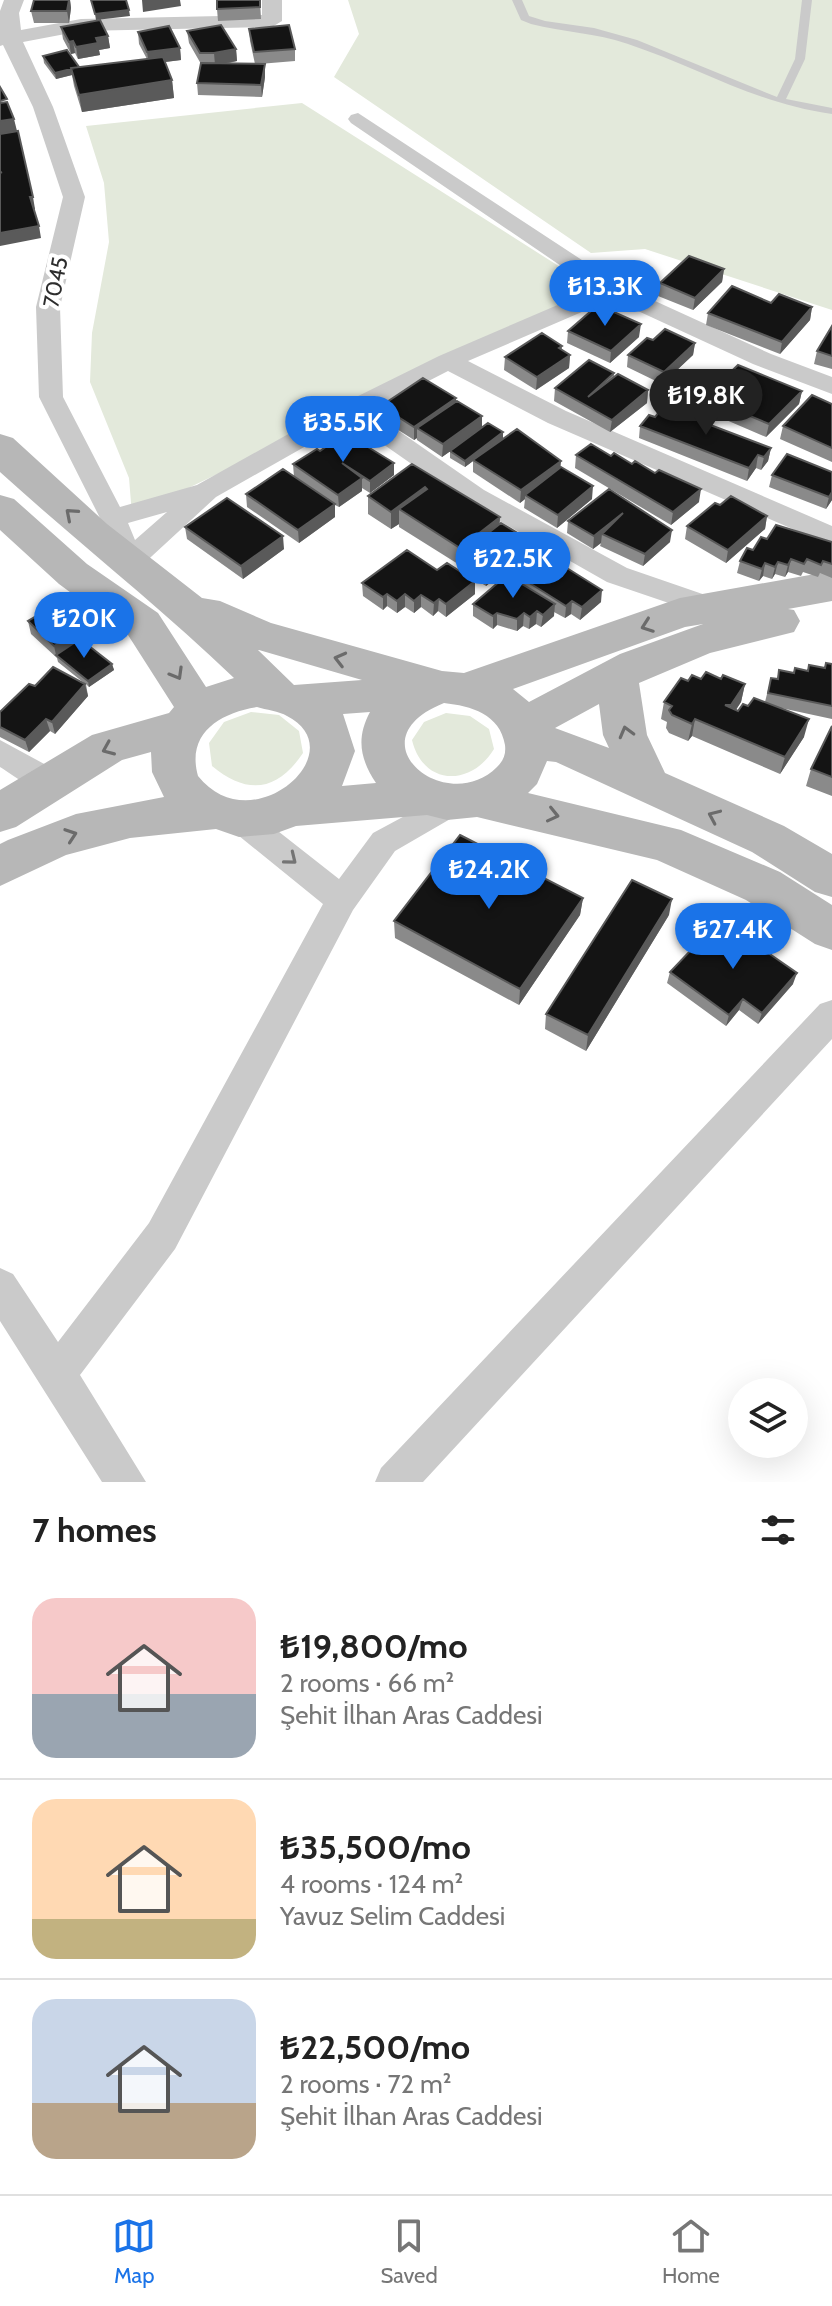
<!DOCTYPE html>
<meta charset="utf-8">
<style>
body{margin:0;font-family:Cabin,sans-serif;background:#f6f6f6;color:#222;height:100vh;display:flex;flex-direction:column;font-size:30px;white-space:nowrap}
*{box-sizing:border-box;margin:0}
p{font-size:26px;color:#767676}
.icon{flex:none;width:44px;height:44px;fill:none;stroke:currentColor;stroke-width:2;stroke-linecap:round;stroke-linejoin:round}
.map{position:relative;height:1482px;overflow:hidden}
.drawer{display:flex;flex-direction:column;background:#fff;flex:1}
.drawer>*{flex:none}
.tools{position:absolute;left:728px;top:1378px;display:grid;gap:16px}
.tools a{display:grid;place-items:center;width:80px;height:80px;border-radius:50%;background:#fff;box-shadow:0 8px 32px #0002;font-size:40px}
.price{position:absolute;translate:-50% -68px;padding:0 18px;border-radius:28px;background:#1a73e8;color:#fff;font-size:26px;line-height:52px;filter:drop-shadow(0 2px 4px #0008)}
.price::after{content:'';position:absolute;left:50%;top:48px;width:24px;height:18px;margin-left:-12px;background:inherit;clip-path:polygon(0 0,100% 0,50% 100%)}
.price.selected{background:#222;color:#fff}
ul{padding:0;list-style:none}
li{display:flex;align-items:center;gap:24px;height:200px;padding:0 32px}
li+li{border-top:2px solid #e0e0e0}
li span{display:grid;place-items:center;flex:none;width:224px;height:160px;border-radius:24px;color:#555}
li>.icon{margin-inline-start:auto}
span .icon{width:96px;height:96px;fill:#fffc;stroke-width:1}
li b{font-size:34px}
h2{display:flex;justify-content:space-between;align-items:center;height:96px;padding:0 32px;font-size:34px}
.dock{display:flex;justify-content:space-around;align-items:center;height:112px;border-top:2px solid #e0e0e0;background:#fff;font-size:22px;color:#767676}
.dock a{display:grid;justify-items:center;gap:4px}
.dock .selected{color:#1a73e8}
.map>svg:first-child{display:block}
.green{fill:#e3e9db}
.lines{fill:none;stroke-linecap:round;stroke-linejoin:round}
.service{fill:#cacaca;fill-rule:evenodd}
.minor{fill:#cacaca;fill-rule:evenodd}
.secondary{fill:#b7b7b7;fill-rule:evenodd}
.wall{fill:#8a8a8a}
.shaded-wall{fill:#5a5a5a}
.building{fill:#141414;stroke:#5a5a5a;stroke-width:2}
.oneway{stroke:#6b6b6b}
.oneway2{stroke:#747474}
.labels{text-anchor:middle;stroke-width:8;stroke-linejoin:round;paint-order:stroke}
.far-street-label{font-size:22px;fill:#2d2d2d;stroke:#fff}
</style>
<div class="map">
<svg width="832" height="1482" viewBox="0 0 832 1482">
<rect width="100%" height="100%" fill="#fff"/>
<!-- green -->
<path class="green" d="M 348,0 L 832,0 L 832,310 L 645,249 L 591,253 L 334,77 L 359,34 Z
M 302,103 L 598,291 L 132,515 L 129,478 L 90,382 L 92,333 L 109,242 L 104,183 L 86,126 Z
M 251,712 L 279,715 L 299,731 L 303,753 C 277,792 247,795 212,766 L 209,743 L 224,722 Z
M 446,713 L 470,716 L 489,729 L 494,749 C 471,787 423,786 412,740 L 424,722 Z"/>
<g class="lines">
<!-- service -->
<path class="service" d="M 512,0 L 522,0 L 529,16 L 545,21 L 594,28 L 637,40 L 777,97 L 795,59 L 802,0 L 812,0 L 805,59 L 786,99 L 832,108 L 832,114 C 754,103 700,68 628,44 C 596,33 563,32 531,24 L 521,20 Z"/>
<!-- minor -->
<path class="minor" d="M 4,0 L 24,0 L 19,13 L 21,30 L 81,19 L 262,15 L 262,0 L 282,0 L 282,21 L 272,27 L 81,31 L 23,42 L 53,107 L 85,197 L 60,307 L 63,397 L 120,507 L 197,485 L 342,404 L 439,356 L 595,289 L 351,123 L 348,119 L 351,115 L 358,113 L 620,285 L 771,354 L 832,377 L 832,394 L 753,364 L 612,299 L 468,361 L 566,411 L 832,526 L 832,546 L 548,423 L 448,371 L 370,411 L 484,490 L 627,568 L 717,599 L 721,606 L 717,613 L 707,616 L 607,582 L 466,502 L 350,421 L 216,497 L 139,568 L 129,571 L 119,568 L 100,518 L 39,397 L 36,307 L 63,197 L 33,107 L 3,45 L 0,46 L 0,11 ZM 167,512 L 135,540 L 128,523 Z
M 0,740 L 59,772 L 63,781 L 59,790 C 38,797 18,778 0,767 Z
M 453,790 L 464,793 L 468,802 L 464,811 L 395,851 L 353,910 L 175,1249 L 80,1375 L 146,1482 L 102,1482 L 0,1321 L 0,1268 L 13,1274 L 58,1342 L 149,1223 L 323,904 L 228,827 L 223,818 L 228,809 L 239,805 L 250,809 L 339,879 L 373,833 Z
M 832,1000 L 832,1039 L 423,1482 L 375,1482 L 381,1468 L 820,1004 Z"/>
<!-- secondary -->
<path class="secondary" d="M 0,434 L 13,438 L 107,524 L 202,598 L 220,601 L 271,623 L 442,671 L 464,673 L 680,598 L 832,571 L 832,601 L 788,609 L 794,610 L 800,621 L 794,632 L 710,653 L 639,683 L 647,735 L 665,773 L 784,826 L 832,854 L 832,897 L 815,892 L 752,852 L 556,762 L 547,761 L 537,784 L 528,793 L 681,830 L 780,872 L 832,905 L 832,950 L 815,944 L 746,900 L 657,860 L 477,817 L 447,820 L 427,815 L 296,826 L 274,834 L 239,837 L 216,829 L 130,838 L 66,855 L 0,886 L 0,844 L 8,840 L 76,814 L 164,797 L 152,772 L 151,752 L 122,760 L 16,827 L 0,832 L 0,790 L 92,735 L 169,713 L 174,707 L 128,635 L 59,584 L 0,530 L 0,495 L 14,499 L 87,564 L 158,613 L 206,687 L 234,678 C 159,606 77,542 0,472 ZM 703,624 L 620,654 L 529,702 L 513,689 L 685,627 ZM 258,650 L 259,650 L 362,680 L 294,685 ZM 444,703 C 471,706 500,714 505,745 C 506,754 504,760 497,767 C 446,818 351,740 444,703 ZM 599,704 L 603,735 L 609,748 L 555,728 ZM 257,707 C 266,710 279,711 287,716 C 356,751 252,844 198,776 C 186,733 220,713 257,707 ZM 370,712 C 356,738 360,759 376,783 L 342,786 L 355,751 L 343,714 Z"/>
</g>
<!-- wall -->
<path class="wall" d="M 34,0 L 70,0 L 71,8 L 69,23 L 34,23 L 31,11 Z
M 260,0 L 261,19 L 218,21 L 217,9 Z
M 61,27 L 108,36 L 110,48 L 99,50 L 100,55 L 78,59 L 75,53 L 71,54 L 63,39 Z
M 249,29 L 295,49 L 295,61 L 259,64 L 265,77 L 262,97 L 198,95 L 197,83 L 201,64 L 189,43 L 187,31 L 236,49 L 237,61 L 225,64 L 255,64 L 250,41 Z
M 138,32 L 180,48 L 181,60 L 165,62 L 172,80 L 174,98 L 82,112 L 74,86 L 72,75 L 56,79 L 44,63 L 43,56 L 79,67 L 147,59 L 139,44 Z
M 724,269 L 722,282 L 693,310 L 658,296 L 660,283 Z
M 771,303 L 812,307 L 810,320 L 780,354 L 706,325 L 708,313 Z
M 832,326 L 832,369 L 814,364 L 817,351 Z
M 568,331 L 639,337 L 610,363 L 567,343 Z
M 653,340 L 695,343 L 693,355 L 662,384 L 627,367 L 628,355 Z
M 562,346 L 562,350 L 570,355 L 569,368 L 536,390 L 504,370 L 505,357 Z
M 614,373 L 614,377 L 648,390 L 647,403 L 610,432 L 554,401 L 555,388 Z
M 802,391 L 799,404 L 766,437 L 703,410 L 705,397 Z
M 456,398 L 456,401 L 482,428 L 561,467 L 592,499 L 557,528 L 524,508 L 525,499 L 520,503 L 473,472 L 473,461 L 465,467 L 450,458 L 450,451 L 459,445 L 442,457 L 417,440 L 417,438 L 414,440 L 381,419 L 381,406 Z
M 832,404 L 832,462 L 780,439 L 783,426 Z
M 640,426 L 771,448 L 768,461 L 761,470 L 756,468 L 747,481 L 639,438 Z
M 320,451 L 394,475 L 370,493 L 362,488 L 362,491 L 339,507 L 335,505 L 335,517 L 299,543 L 247,507 L 246,494 L 294,477 L 293,464 Z
M 576,455 L 611,456 L 699,502 L 671,525 L 575,468 Z
M 412,464 L 500,517 L 499,525 L 529,540 L 528,553 L 486,586 L 458,569 L 458,564 L 399,527 L 399,524 L 391,529 L 368,514 L 368,496 Z
M 832,472 L 832,500 L 826,509 L 769,487 L 772,475 Z
M 720,505 L 767,516 L 765,529 L 726,563 L 685,539 L 687,526 Z
M 568,521 L 670,542 L 643,566 L 600,546 L 601,543 L 593,549 L 567,533 Z
M 185,527 L 284,549 L 243,579 L 187,539 Z
M 767,539 L 832,542 L 832,578 L 820,573 L 818,577 L 803,572 L 801,576 L 788,572 L 785,577 L 775,574 L 772,579 L 763,576 L 759,581 L 737,573 L 740,561 Z
M 437,570 L 475,581 L 475,594 L 446,617 L 438,611 L 433,616 L 421,607 L 414,613 L 405,607 L 397,613 L 387,606 L 383,610 L 363,596 L 362,583 Z
M 512,572 L 601,602 L 580,620 L 571,614 L 565,618 L 554,612 L 554,616 L 541,627 L 536,624 L 529,629 L 523,626 L 517,631 L 497,625 L 493,629 L 473,616 L 473,604 L 512,578 Z
M 28,621 L 82,632 L 80,633 L 82,640 L 112,664 L 114,670 L 89,687 L 86,684 L 88,696 L 55,734 L 50,731 L 29,752 L 0,737 L 0,712 L 84,683 L 58,662 L 57,658 L 31,634 Z
M 832,664 L 832,719 L 781,708 L 804,737 L 780,774 L 692,736 L 688,741 L 669,733 L 666,728 L 667,722 L 661,719 L 664,702 L 688,681 L 701,679 L 721,679 L 745,684 L 741,702 L 736,710 L 738,711 L 748,706 L 765,702 L 771,678 L 777,679 L 779,670 L 793,673 L 824,668 Z
M 832,726 L 832,796 L 806,786 L 811,769 Z
M 583,898 L 580,915 L 519,1005 L 395,938 L 394,921 Z
M 669,915 L 586,1051 L 545,1029 L 546,1014 Z
M 670,972 L 793,984 L 758,1024 L 739,1010 L 726,1026 L 667,983 Z"/>
<!-- shaded-wall -->
<path class="shaded-wall" d="M 69,0 L 70,0 L 71,8 L 69,23 L 67,11 Z
M 142,0 L 180,0 L 181,6 L 143,12 Z
M 129,10 L 130,16 L 96,20 L 95,14 Z
M 108,36 L 110,48 L 99,50 L 100,55 L 78,59 L 76,47 L 96,38 Z
M 73,41 L 75,53 L 71,54 L 69,42 Z
M 180,48 L 181,60 L 149,64 L 147,52 Z
M 236,49 L 237,61 L 215,65 L 214,53 Z
M 265,64 L 265,77 L 262,97 L 261,85 Z
M 71,69 L 72,75 L 56,79 L 55,73 Z
M 172,80 L 174,98 L 82,112 L 79,95 Z
M 14,119 L 17,131 L 0,134 L 0,121 Z
M 30,197 L 33,197 L 35,209 L 32,210 Z
M 39,226 L 41,238 L 0,246 L 0,233 Z
M 724,269 L 722,282 L 693,310 L 695,298 Z
M 812,307 L 810,320 L 780,354 L 782,342 Z
M 641,324 L 639,337 L 610,363 L 611,351 Z
M 695,343 L 693,355 L 662,384 L 664,372 Z
M 570,355 L 569,368 L 536,390 L 537,377 Z
M 648,390 L 647,403 L 610,432 L 612,420 Z
M 802,391 L 799,404 L 766,437 L 769,424 Z
M 456,398 L 456,411 L 417,428 L 417,438 L 414,440 L 414,427 Z
M 482,416 L 482,429 L 442,457 L 443,444 Z
M 503,432 L 503,439 L 465,467 L 465,461 Z
M 771,448 L 768,461 L 761,470 L 764,457 Z
M 758,455 L 756,468 L 747,481 L 749,468 Z
M 561,461 L 560,474 L 525,495 L 525,499 L 520,503 L 521,490 Z
M 394,463 L 394,475 L 370,493 L 370,481 Z
M 362,478 L 362,491 L 339,507 L 338,495 Z
M 593,486 L 592,499 L 557,528 L 558,515 Z
M 425,487 L 425,505 L 399,509 L 399,524 L 391,529 L 391,512 Z
M 701,489 L 699,502 L 671,525 L 673,512 Z
M 832,492 L 832,500 L 826,509 L 829,497 Z
M 335,504 L 335,517 L 299,543 L 298,530 Z
M 623,513 L 602,534 L 601,543 L 593,549 L 594,536 Z
M 767,516 L 765,529 L 726,563 L 728,550 Z
M 500,517 L 499,535 L 460,557 L 460,548 Z
M 672,530 L 670,542 L 643,566 L 645,554 Z
M 283,536 L 284,549 L 243,579 L 241,566 Z
M 529,540 L 528,553 L 486,586 L 486,574 Z
M 791,559 L 788,572 L 785,577 L 788,565 Z
M 778,562 L 775,574 L 772,579 L 775,567 Z
M 765,563 L 763,576 L 759,581 L 762,569 Z
M 475,581 L 475,594 L 446,617 L 446,604 Z
M 602,590 L 601,602 L 580,620 L 582,607 Z
M 387,594 L 387,606 L 383,610 L 383,597 Z
M 405,594 L 405,607 L 397,613 L 397,601 Z
M 421,595 L 421,607 L 414,613 L 414,601 Z
M 439,599 L 438,611 L 433,616 L 434,603 Z
M 572,601 L 571,614 L 565,618 L 566,606 Z
M 555,604 L 554,616 L 541,627 L 543,615 Z
M 537,611 L 536,624 L 529,629 L 530,617 Z
M 497,613 L 497,625 L 493,629 L 493,616 Z
M 524,613 L 523,626 L 517,631 L 517,619 Z
M 79,620 L 83,643 L 56,655 L 54,646 L 73,624 Z
M 112,664 L 114,670 L 89,687 L 88,681 Z
M 85,684 L 88,696 L 55,734 L 52,722 Z
M 745,684 L 741,702 L 727,723 L 731,705 Z
M 46,719 L 50,731 L 29,752 L 25,740 Z
M 695,719 L 692,736 L 688,741 L 692,724 Z
M 809,719 L 804,737 L 780,774 L 785,757 Z
M 583,898 L 580,915 L 519,1005 L 520,989 Z
M 672,899 L 669,915 L 586,1051 L 588,1035 Z
M 797,973 L 793,984 L 758,1024 L 762,1013 Z
M 743,999 L 739,1010 L 726,1026 L 729,1015 Z"/>
<!-- building -->
<path class="building" d="M 34,0 L 69,0 L 67,11 L 31,11 Z
M 91,0 L 126,0 L 129,10 L 95,14 Z
M 217,0 L 260,0 L 260,7 L 217,9 Z
M 100,20 L 108,36 L 96,38 L 98,43 L 76,47 L 73,41 L 69,42 L 61,27 Z
M 221,25 L 236,49 L 214,53 L 200,53 L 187,31 Z
M 289,25 L 295,49 L 254,52 L 249,29 Z
M 169,26 L 180,48 L 147,52 L 138,32 Z
M 67,50 L 79,67 L 55,73 L 43,56 Z
M 163,57 L 172,80 L 79,95 L 71,68 Z
M 201,63 L 265,64 L 261,85 L 197,83 Z
M 0,87 L 7,99 L 0,101 Z
M 7,102 L 14,119 L 0,121 L 0,103 Z
M 18,131 L 33,197 L 30,197 L 39,226 L 0,233 L 0,173 L 2,172 L 0,173 L 0,134 Z
M 689,256 L 724,269 L 695,298 L 660,283 Z
M 732,286 L 771,303 L 779,294 L 812,307 L 782,342 L 708,313 Z
M 598,305 L 641,324 L 611,351 L 568,331 Z
M 832,326 L 832,356 L 817,351 Z
M 665,329 L 695,343 L 664,372 L 628,355 L 647,338 L 653,340 Z
M 542,333 L 562,346 L 559,348 L 570,355 L 537,377 L 505,357 Z
M 589,360 L 614,373 L 588,397 L 618,374 L 648,390 L 612,420 L 555,388 Z
M 738,365 L 802,391 L 769,424 L 705,397 Z
M 423,378 L 456,398 L 414,427 L 381,406 Z
M 812,395 L 832,404 L 832,448 L 783,426 Z
M 457,401 L 482,416 L 443,444 L 417,428 Z
M 663,407 L 771,448 L 764,457 L 758,455 L 749,468 L 640,426 L 649,415 L 655,417 Z
M 488,423 L 503,432 L 465,461 L 450,451 Z
M 517,429 L 561,461 L 521,490 L 473,460 Z
M 345,433 L 394,463 L 370,481 L 342,463 L 362,478 L 338,495 L 293,464 L 317,449 L 320,451 Z
M 591,444 L 611,456 L 614,453 L 632,464 L 635,461 L 655,473 L 659,470 L 701,489 L 673,512 L 576,455 Z
M 787,454 L 832,472 L 832,492 L 829,497 L 772,475 Z
M 412,464 L 500,517 L 460,548 L 399,509 L 427,489 L 425,487 L 391,512 L 368,496 Z
M 561,467 L 593,486 L 558,515 L 525,495 Z
M 283,469 L 335,504 L 298,530 L 246,494 Z
M 609,489 L 672,530 L 645,554 L 602,534 L 623,513 L 594,536 L 568,521 Z
M 731,496 L 767,516 L 728,550 L 687,526 L 715,503 L 720,505 Z
M 227,498 L 283,536 L 241,566 L 185,527 Z
M 501,523 L 529,540 L 486,574 L 459,556 Z
M 776,525 L 832,542 L 832,564 L 823,561 L 821,565 L 807,559 L 804,564 L 791,559 L 788,565 L 778,562 L 775,567 L 765,563 L 762,569 L 740,561 L 747,548 L 753,550 L 761,537 L 767,539 Z
M 407,550 L 437,570 L 447,563 L 475,581 L 446,604 L 439,599 L 434,603 L 421,595 L 414,601 L 405,594 L 397,601 L 387,594 L 383,597 L 362,583 Z
M 538,550 L 602,590 L 582,607 L 572,601 L 566,606 L 512,572 Z
M 507,575 L 555,604 L 543,615 L 537,611 L 530,617 L 524,613 L 517,619 L 497,613 L 493,616 L 473,604 Z
M 60,602 L 79,620 L 73,624 L 80,630 L 54,646 L 28,621 Z
M 80,639 L 112,664 L 88,681 L 56,655 Z
M 826,663 L 832,664 L 832,706 L 768,693 L 771,678 L 778,679 L 779,670 L 794,673 L 795,668 L 808,671 L 809,665 L 825,668 Z
M 53,667 L 85,684 L 52,722 L 46,719 L 25,740 L 0,727 L 0,712 L 29,684 L 35,686 Z
M 706,672 L 721,679 L 723,675 L 745,684 L 731,705 L 725,705 L 738,711 L 743,704 L 748,706 L 754,698 L 809,719 L 785,757 L 695,719 L 692,724 L 672,715 L 669,710 L 672,706 L 664,702 L 681,678 L 688,681 L 692,675 L 701,679 Z
M 832,726 L 832,777 L 811,769 Z
M 460,835 L 583,898 L 520,989 L 394,921 Z
M 632,880 L 672,899 L 588,1035 L 546,1014 Z
M 731,927 L 797,973 L 762,1013 L 743,999 L 729,1015 L 670,972 L 711,929 Z"/>
<!-- one-way arrows -->
<defs><path id="oneway-chevron" d="M-2-3.5L2.5 0L-2 3.5" fill="none" stroke-width="1.6" stroke-linecap="round" stroke-linejoin="round" transform="scale(2)"/></defs>
<g class="oneway">
<use href="#oneway-chevron" transform="translate(71 514) rotate(-139)"/>
<use href="#oneway-chevron" transform="translate(647 626) rotate(160)"/>
<use href="#oneway-chevron" transform="translate(340 659) rotate(-166)"/>
<use href="#oneway-chevron" transform="translate(177 674) rotate(60)"/>
<use href="#oneway-chevron" transform="translate(626 732) rotate(-105)"/>
<use href="#oneway-chevron" transform="translate(108 749) rotate(157)"/>
<use href="#oneway-chevron" transform="translate(553 815) rotate(13)"/>
<use href="#oneway-chevron" transform="translate(714 816) rotate(-156)"/>
<use href="#oneway-chevron" transform="translate(71 835) rotate(-19)"/>
</g>
<use class="oneway2" href="#oneway-chevron" transform="translate(291 859) rotate(39)"/>
<g class="labels">
<!-- far-street labels -->
<g class="far-street-label">
<text transform="translate(55 282) rotate(-79)" y="8">7045</text>
</g>
</g>
</svg>
<div class="tools">
<a><svg class="icon" aria-label="layers" viewBox="0 0 24 24"><path d="M12 4l9 5-9 5-9-5zM3 14l9 5 9-5"/></svg></a>
</div>
<b class="price" style="left:605px;top:328px">₺13.3K</b>
<b class="price selected" style="left:706px;top:437px">₺19.8K</b>
<b class="price" style="left:343px;top:464px">₺35.5K</b>
<b class="price" style="left:513px;top:600px">₺22.5K</b>
<b class="price" style="left:84px;top:660px">₺20K</b>
<b class="price" style="left:489px;top:911px">₺24.2K</b>
<b class="price" style="left:733px;top:971px">₺27.4K</b>
</div>
<section class="drawer">
<h2>7 homes<svg class="icon" aria-label="filters" viewBox="0 0 24 24"><path d="M4 7h16M4 17h16"/><circle cx="9" cy="7" r="2"/><circle cx="15" cy="17" r="2"/></svg></h2>
<ul>
<li><span style="background:linear-gradient(#f6c9c9 60%,#9aa5b1 0)"><svg class="icon" aria-label="home" viewBox="0 0 24 24"><path d="M3 11l9-7 9 7M6 9v11h12V9"/></svg></span><div><b>₺19,800/mo</b><p>2 rooms · 66 m²</p><p>Şehit İlhan Aras Caddesi</p></div></li>
<li><span style="background:linear-gradient(#ffd9b3 75%,#c2b280 0)"><svg class="icon" aria-label="home" viewBox="0 0 24 24"><path d="M3 11l9-7 9 7M6 9v11h12V9"/></svg></span><div><b>₺35,500/mo</b><p>4 rooms · 124 m²</p><p>Yavuz Selim Caddesi</p></div></li>
<li><span style="background:linear-gradient(#c9d6e8 65%,#b9a48a 0)"><svg class="icon" aria-label="home" viewBox="0 0 24 24"><path d="M3 11l9-7 9 7M6 9v11h12V9"/></svg></span><div><b>₺22,500/mo</b><p>2 rooms · 72 m²</p><p>Şehit İlhan Aras Caddesi</p></div></li>
</ul>
</section>
<nav class="dock">
<a class="selected"><svg class="icon" aria-label="map" viewBox="0 0 24 24"><path d="M3 6l6-2 6 2 6-2v14l-6 2-6-2-6 2zM9 4v14M15 6v14"/></svg>Map</a>
<a><svg class="icon" aria-label="saved" viewBox="0 0 24 24"><path d="M7 4h10v16l-5-4-5 4z"/></svg>Saved</a>
<a><svg class="icon" aria-label="home" viewBox="0 0 24 24"><path d="M3 11l9-7 9 7M6 9v11h12V9"/></svg>Home</a>
</nav>
